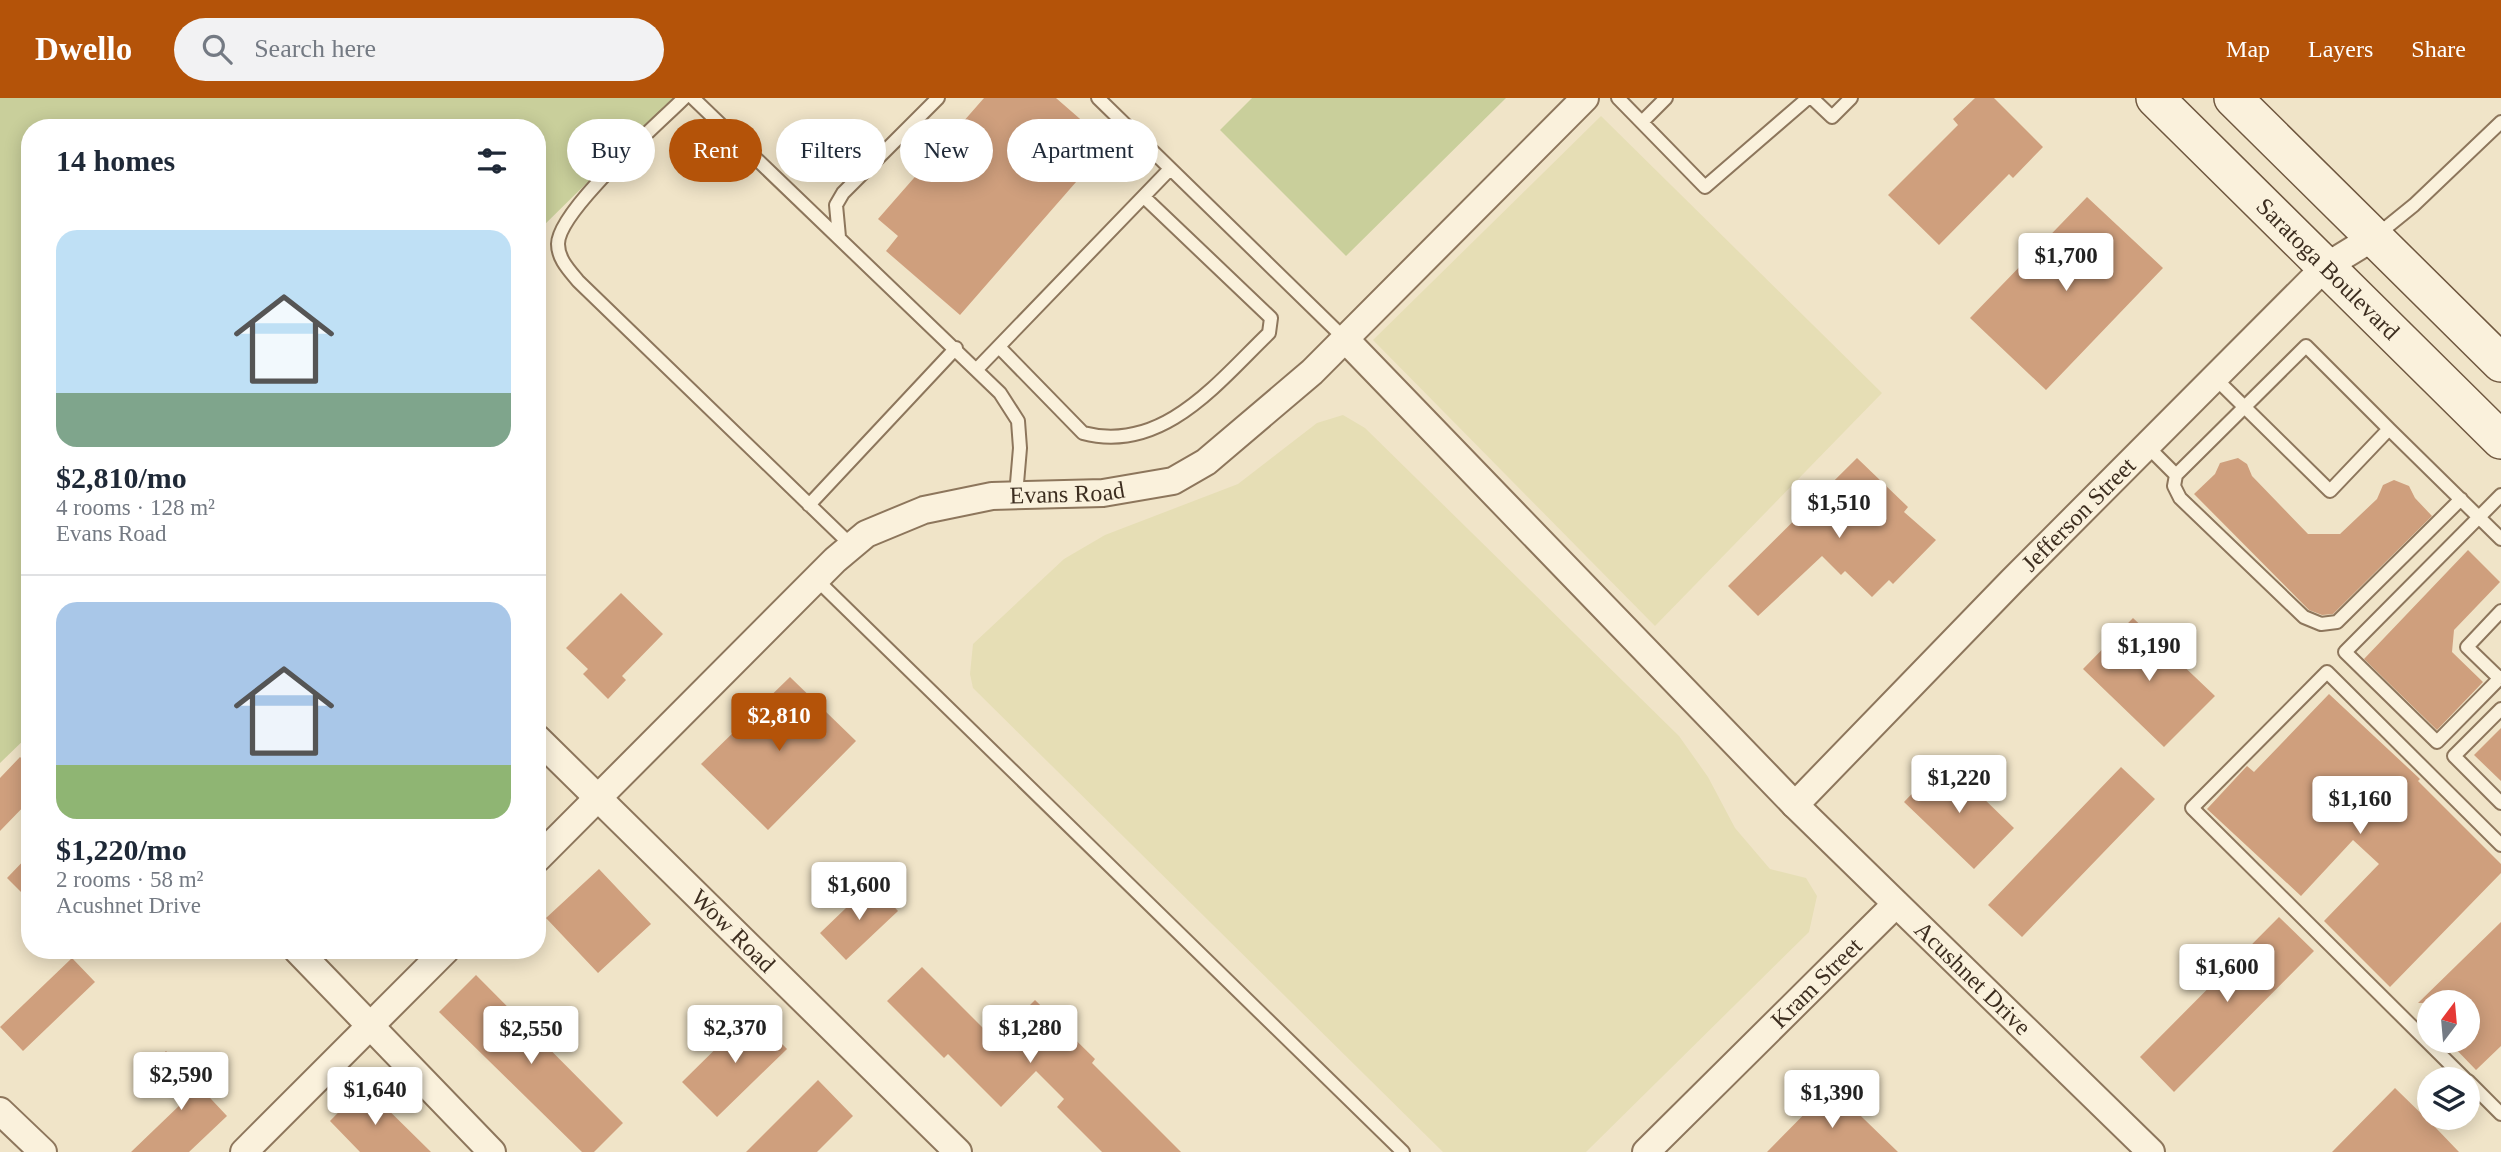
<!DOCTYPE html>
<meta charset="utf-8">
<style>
body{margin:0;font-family:"Times New Roman",serif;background:#f2f2f3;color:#1f2937;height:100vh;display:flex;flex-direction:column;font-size:26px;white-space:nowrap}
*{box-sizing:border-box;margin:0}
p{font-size:23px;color:#747a83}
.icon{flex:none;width:38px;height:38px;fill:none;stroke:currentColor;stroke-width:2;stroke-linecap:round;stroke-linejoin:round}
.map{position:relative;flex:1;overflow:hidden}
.panel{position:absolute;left:21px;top:21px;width:525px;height:840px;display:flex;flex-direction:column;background:#fff;border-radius:28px;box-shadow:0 4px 18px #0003}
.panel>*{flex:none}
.guide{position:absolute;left:567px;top:21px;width:665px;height:63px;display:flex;gap:14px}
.needle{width:46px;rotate:16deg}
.controls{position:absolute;left:2417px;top:892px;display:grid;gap:14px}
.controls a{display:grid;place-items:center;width:63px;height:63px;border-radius:50%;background:#fff;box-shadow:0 4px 18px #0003;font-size:35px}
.price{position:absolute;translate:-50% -60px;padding:0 16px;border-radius:7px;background:#fff;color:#222;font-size:23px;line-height:46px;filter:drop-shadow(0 2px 4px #0008)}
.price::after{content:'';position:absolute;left:50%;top:42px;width:21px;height:16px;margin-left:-10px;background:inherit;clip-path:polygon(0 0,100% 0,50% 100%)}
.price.selected{background:#b45309;color:#fff}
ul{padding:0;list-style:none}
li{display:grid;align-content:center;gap:14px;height:371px;padding:0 35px}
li+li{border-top:2px solid #e0e1e3}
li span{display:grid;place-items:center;height:217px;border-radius:21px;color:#555}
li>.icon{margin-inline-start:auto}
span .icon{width:126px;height:126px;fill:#fffc;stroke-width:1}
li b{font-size:30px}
h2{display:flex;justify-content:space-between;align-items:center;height:84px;padding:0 35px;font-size:30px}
.pill{padding:0 24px;border-radius:32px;background:#fff;box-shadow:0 4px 18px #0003;font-size:24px;line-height:63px}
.pill.selected{background:#b45309;color:#fff}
header{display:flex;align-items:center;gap:42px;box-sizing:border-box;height:98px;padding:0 35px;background:#b45309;color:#fff}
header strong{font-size:33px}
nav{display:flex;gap:38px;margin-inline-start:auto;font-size:24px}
.search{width:490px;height:63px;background:#f2f2f3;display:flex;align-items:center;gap:18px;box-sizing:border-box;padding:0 24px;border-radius:38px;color:#747a83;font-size:26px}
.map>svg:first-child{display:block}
.farmland{fill:#e6deb5}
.green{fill:#c9cf9b}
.building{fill:#cf9f7d}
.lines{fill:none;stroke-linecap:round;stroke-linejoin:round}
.lane-casing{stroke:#8d765c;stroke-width:16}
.street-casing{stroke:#8d765c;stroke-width:30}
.secondary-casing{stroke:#6f573f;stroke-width:40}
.lane{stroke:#faf1dc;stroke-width:12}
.street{stroke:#faf1dc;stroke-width:26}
.secondary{stroke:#faf1dc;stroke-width:37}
.labels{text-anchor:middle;stroke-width:6;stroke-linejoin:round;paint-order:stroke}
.street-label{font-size:24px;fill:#3d2e20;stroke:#f7eed8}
</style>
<header>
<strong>Dwello</strong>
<div class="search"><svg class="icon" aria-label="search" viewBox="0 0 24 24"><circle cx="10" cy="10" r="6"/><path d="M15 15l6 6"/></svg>Search here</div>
<nav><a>Map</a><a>Layers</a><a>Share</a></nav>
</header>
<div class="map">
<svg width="2501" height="1054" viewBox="0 0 2501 1054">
<rect width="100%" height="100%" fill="#f0e4c8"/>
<!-- farmland -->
<path class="farmland" d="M 1601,18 L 1882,295 L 1655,528 L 1373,242 Z
M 1343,317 L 1365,330 L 1679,638 L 1708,679 L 1735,730 L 1770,771 L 1806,780 L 1817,798 L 1809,834 L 1586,1054 L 1443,1054 L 973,590 L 970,576 L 973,546 L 1064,461 L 1105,437 L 1238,386 L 1317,325 Z"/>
<!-- green -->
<path class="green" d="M 0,0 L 673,0 L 537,134 L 537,30 L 30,30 L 30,636 L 0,665 Z
M 1252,0 L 1506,0 L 1346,158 L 1220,32 Z"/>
<!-- building -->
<path class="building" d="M 984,0 L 1056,0 L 1087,27 L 1075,41 L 1097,60 L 960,217 L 886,153 L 898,138 L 878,121 Z
M 1975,0 L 1994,0 L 2043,49 L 2013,80 L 2009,76 L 1939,147 L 1888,97 L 1958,27 L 1953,21 Z
M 2087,99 L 2163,170 L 2046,292 L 1970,220 Z
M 1857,360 L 1908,409 L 1904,414 L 1936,442 L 1893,486 L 1889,482 L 1872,499 L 1845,473 L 1841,477 L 1822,458 L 1758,518 L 1728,488 Z
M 2238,360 L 2247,366 L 2252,378 L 2308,436 L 2340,436 L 2377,401 L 2383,387 L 2394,382 L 2409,388 L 2415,400 L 2432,418 L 2333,516 L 2322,517 L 2309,512 L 2194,396 L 2215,376 L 2220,365 Z
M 2468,452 L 2500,484 L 2454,532 L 2452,554 L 2483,584 L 2437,632 L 2364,561 Z
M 621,495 L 663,536 L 622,578 L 626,582 L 608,601 L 583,576 L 588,571 L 566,550 Z
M 2133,520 L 2215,598 L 2164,649 L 2083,571 Z
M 790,579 L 856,643 L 768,732 L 701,666 Z
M 2329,596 L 2420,681 L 2418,683 L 2501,766 L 2501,775 L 2390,889 L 2324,823 L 2379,766 L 2353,742 L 2301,798 L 2207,711 L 2247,668 L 2254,674 Z
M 2501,630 L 2501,683 L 2474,657 Z
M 20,659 L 30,668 L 30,702 L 0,733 L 0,680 Z
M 1944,662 L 2014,730 L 1974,771 L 1904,704 Z
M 2121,669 L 2155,701 L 2022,839 L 1988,807 Z
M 30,756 L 30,803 L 7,780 Z
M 599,771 L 651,826 L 598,875 L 546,820 Z
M 872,785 L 898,813 L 846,862 L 820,835 Z
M 2279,819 L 2314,853 L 2174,994 L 2140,959 Z
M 2501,824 L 2501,948 L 2476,972 L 2448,943 L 2468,943 L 2468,905 L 2418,905 Z
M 72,860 L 95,884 L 23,953 L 0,929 Z
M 922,869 L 995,942 L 1035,902 L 1095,961 L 1092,965 L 1181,1054 L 1102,1054 L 1057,1009 L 1064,1001 L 1036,973 L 1001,1009 L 948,956 L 944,960 L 887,903 Z
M 476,877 L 623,1025 L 594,1054 L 582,1054 L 439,914 Z
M 752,915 L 787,951 L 717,1019 L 682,984 Z
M 166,953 L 227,1018 L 189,1054 L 131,1054 L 182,1005 L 148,970 Z
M 818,982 L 853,1018 L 817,1054 L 746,1054 Z
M 364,988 L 431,1054 L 360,1054 L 330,1023 Z
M 1831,989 L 1898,1054 L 1767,1054 Z
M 2395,990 L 2436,1030 L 2459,1054 L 2332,1054 Z"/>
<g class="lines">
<!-- lane casing -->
<g class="lane-casing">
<path id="lane" d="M 684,0 C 658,26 558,113 558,146 C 558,161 569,172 578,183 L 851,447
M 693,0 L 1000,295 L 1018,323 L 1020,350 L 1016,397
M 1098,0 L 1345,241
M 1618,0 L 1705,89 L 1808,0
M 1812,0 L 1832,19 L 1851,0
M 1642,24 L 1666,0
M 2377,137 L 2414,107 L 2501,24
M 839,139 L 836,107 L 843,95 L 938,0
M 999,249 L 1083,335 C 1163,356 1218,284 1269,235 L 1271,220 L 1144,99
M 977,271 L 1170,71
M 2215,280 L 2330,393 L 2389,331 L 2501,441
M 2147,348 L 2176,377 L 2306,248 L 2389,331
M 2176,377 L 2174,388 L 2180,400 L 2304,519 L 2321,526 L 2337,524 L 2461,401
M 2501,397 L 2345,554 L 2437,644 L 2501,579
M 809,407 L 956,250
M 816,481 L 1403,1054
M 2499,580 L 2467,549 L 2501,513
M 2501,611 L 2454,658 L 2501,705
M 2466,982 L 2192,710 L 2327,574 L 2501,747
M 2468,983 L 2501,1016"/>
</g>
<!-- street casing -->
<g class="street-casing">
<g id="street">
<path id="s1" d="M 1345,241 L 1795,707 L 2151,1054"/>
<path id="s2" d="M 537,640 L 958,1054"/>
<path id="s3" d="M 1795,707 L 2012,483 L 2325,169 L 2374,139"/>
<path id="s4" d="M 537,761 L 835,462 L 866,436 L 924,412 L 992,398 L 1103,395 L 1173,383 L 1206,364 L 1312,274 L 1585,0"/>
<path d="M 297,852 L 492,1054"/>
<path d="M 0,1013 L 43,1054"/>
<path d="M 244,1054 L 446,852"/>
<path id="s5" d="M 1646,1054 L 1896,806"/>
</g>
</g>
<!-- secondary casing -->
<g class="secondary-casing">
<g id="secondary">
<path id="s6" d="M 2155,0 L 2501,342"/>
<path d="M 2233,0 L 2501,265"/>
</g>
</g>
<!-- lane -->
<use href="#lane" class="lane"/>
<!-- street -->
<use href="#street" class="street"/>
<!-- secondary -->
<use href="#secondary" class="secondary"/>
</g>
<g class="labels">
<!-- street labels -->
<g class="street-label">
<text dy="8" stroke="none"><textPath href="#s6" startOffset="243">Saratoga Boulevard</textPath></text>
<text dy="8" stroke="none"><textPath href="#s4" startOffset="670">Evans Road</textPath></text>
<text dy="8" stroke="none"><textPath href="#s3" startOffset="406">Jefferson Street</textPath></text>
<text dy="8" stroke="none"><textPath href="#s2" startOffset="275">Wow Road</textPath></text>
<text dy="8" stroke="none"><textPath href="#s1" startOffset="896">Acushnet Drive</textPath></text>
<text dy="8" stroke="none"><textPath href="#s5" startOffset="240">Kram Street</textPath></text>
</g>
</g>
</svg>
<div class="controls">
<a><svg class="needle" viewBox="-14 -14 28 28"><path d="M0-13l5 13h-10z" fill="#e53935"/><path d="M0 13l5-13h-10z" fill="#747a83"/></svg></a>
<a><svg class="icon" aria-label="layers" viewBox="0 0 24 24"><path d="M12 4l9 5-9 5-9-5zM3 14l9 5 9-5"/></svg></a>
</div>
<b class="price" style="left:2066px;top:195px">$1,700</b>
<b class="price" style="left:1839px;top:442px">$1,510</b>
<b class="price" style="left:2149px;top:585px">$1,190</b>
<b class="price selected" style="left:779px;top:655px">$2,810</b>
<b class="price" style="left:1959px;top:717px">$1,220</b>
<b class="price" style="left:2360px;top:738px">$1,160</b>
<b class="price" style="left:859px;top:824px">$1,600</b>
<b class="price" style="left:2227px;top:906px">$1,600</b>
<b class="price" style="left:735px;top:967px">$2,370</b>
<b class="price" style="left:1030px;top:967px">$1,280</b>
<b class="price" style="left:531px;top:968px">$2,550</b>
<b class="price" style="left:181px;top:1014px">$2,590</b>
<b class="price" style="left:375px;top:1029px">$1,640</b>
<b class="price" style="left:1832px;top:1032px">$1,390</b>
<div class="guide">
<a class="pill">Buy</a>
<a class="pill selected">Rent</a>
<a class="pill">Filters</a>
<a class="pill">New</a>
<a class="pill">Apartment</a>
</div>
<section class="panel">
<h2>14 homes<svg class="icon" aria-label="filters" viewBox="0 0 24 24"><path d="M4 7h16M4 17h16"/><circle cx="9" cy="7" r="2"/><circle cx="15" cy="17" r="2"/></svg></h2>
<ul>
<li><span style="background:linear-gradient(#bfe0f5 75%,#7fa58c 0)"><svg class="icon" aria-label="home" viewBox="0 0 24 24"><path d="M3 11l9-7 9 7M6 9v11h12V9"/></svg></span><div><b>$2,810/mo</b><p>4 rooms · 128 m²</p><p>Evans Road</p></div></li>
<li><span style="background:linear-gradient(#a9c7e8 75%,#8fb573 0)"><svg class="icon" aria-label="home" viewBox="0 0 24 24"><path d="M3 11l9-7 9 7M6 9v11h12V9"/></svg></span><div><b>$1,220/mo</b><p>2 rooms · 58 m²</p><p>Acushnet Drive</p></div></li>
</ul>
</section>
</div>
